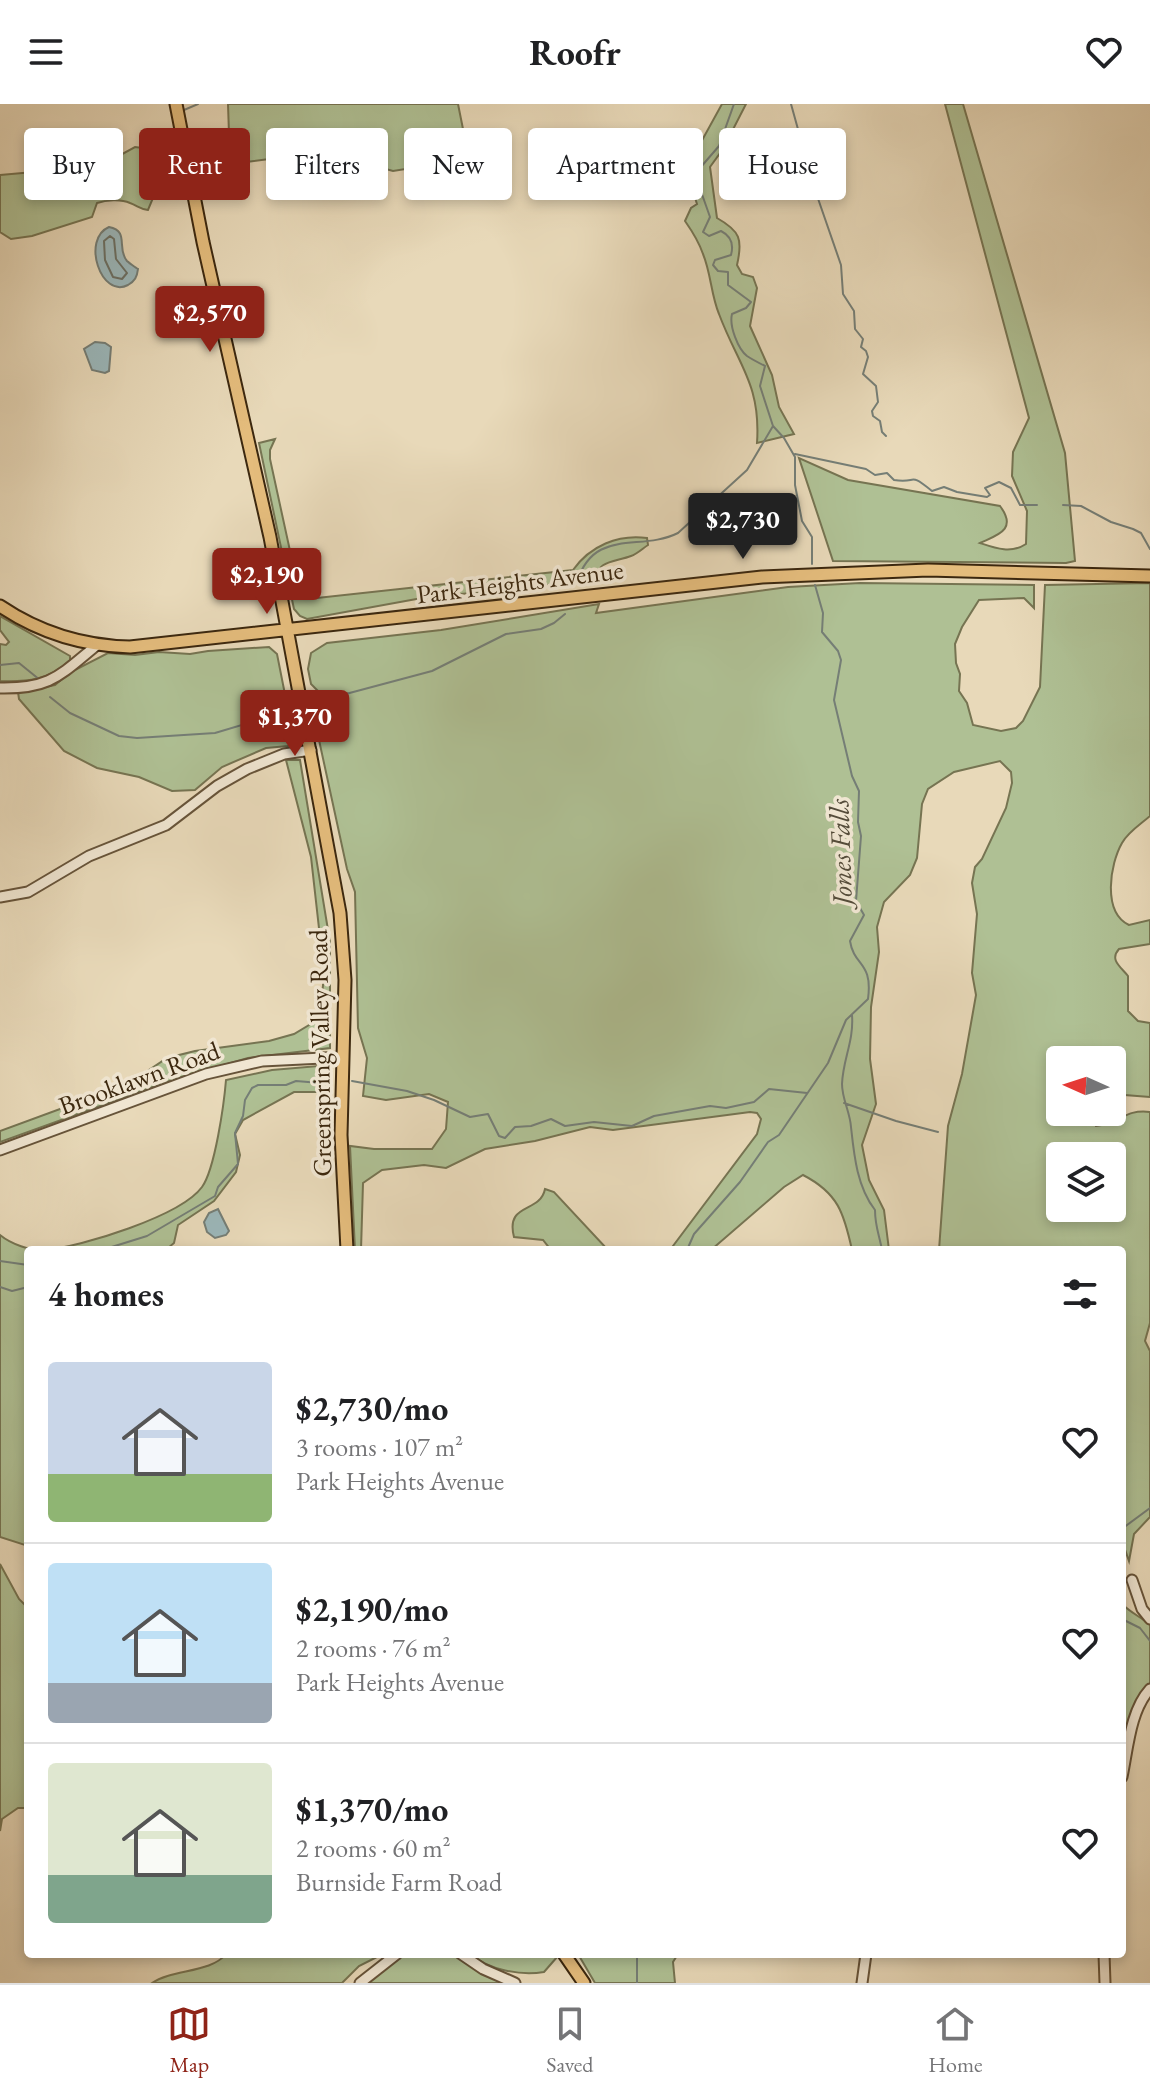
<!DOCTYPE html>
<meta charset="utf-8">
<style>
body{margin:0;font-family:"EB Garamond",serif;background:#f2f2f2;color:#202124;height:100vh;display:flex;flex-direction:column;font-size:30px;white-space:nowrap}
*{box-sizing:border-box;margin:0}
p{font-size:26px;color:#757577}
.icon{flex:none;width:44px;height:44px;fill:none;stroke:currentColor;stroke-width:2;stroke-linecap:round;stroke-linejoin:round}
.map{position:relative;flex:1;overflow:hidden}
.sheet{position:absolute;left:24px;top:1142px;width:1102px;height:712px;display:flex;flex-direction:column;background:#fff;border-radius:8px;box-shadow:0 4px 12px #0003}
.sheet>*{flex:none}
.top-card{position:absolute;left:24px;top:24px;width:1102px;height:72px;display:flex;gap:16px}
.needle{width:52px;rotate:273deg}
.controls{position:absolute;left:1046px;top:942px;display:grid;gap:16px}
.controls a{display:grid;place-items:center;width:80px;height:80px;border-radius:8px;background:#fff;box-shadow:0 4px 12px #0003;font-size:40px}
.price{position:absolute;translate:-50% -68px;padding:0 18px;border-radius:8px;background:#8f2418;color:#fff;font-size:26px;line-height:52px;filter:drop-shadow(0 2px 4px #0008)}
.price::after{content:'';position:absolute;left:50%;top:48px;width:24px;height:18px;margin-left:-12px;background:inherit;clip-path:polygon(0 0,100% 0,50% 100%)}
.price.current{background:#222;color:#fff}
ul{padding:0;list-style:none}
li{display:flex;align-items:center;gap:24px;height:200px;padding:0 24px}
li+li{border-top:2px solid #e0e0e0}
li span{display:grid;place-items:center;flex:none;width:224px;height:160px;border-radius:8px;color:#555}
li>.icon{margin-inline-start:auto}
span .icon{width:96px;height:96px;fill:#fffc;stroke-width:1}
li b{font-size:34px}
h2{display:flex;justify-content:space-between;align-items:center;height:96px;padding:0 24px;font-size:34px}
.pill{padding:0 28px;border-radius:8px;background:#fff;box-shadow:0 4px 12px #0003;font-size:28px;line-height:72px}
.pill.current{background:#8f2418;color:#fff}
header{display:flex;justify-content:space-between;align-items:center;height:104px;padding:0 24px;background:#fff;font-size:36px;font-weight:700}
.tab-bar{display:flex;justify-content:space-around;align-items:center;height:112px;border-top:2px solid #e0e0e0;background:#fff;font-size:22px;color:#757577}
.tab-bar a{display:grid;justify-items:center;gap:4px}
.tab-bar .current{color:#8f2418}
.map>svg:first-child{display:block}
.green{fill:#afc094;stroke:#767452;stroke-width:2;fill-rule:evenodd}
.water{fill:#9bb7ba;stroke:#757e76;stroke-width:2}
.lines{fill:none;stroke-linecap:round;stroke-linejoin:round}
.shore{stroke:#6c7064;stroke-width:2}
.stream{stroke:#757e76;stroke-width:2}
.minor-casing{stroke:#67543a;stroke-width:13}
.major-casing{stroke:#3c280f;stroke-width:15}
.minor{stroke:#f0e6d2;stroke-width:9}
.major{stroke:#e4bc7c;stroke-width:11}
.labels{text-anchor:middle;stroke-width:7;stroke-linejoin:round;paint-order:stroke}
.street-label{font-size:26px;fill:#3c280f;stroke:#f0e6d2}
.water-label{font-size:28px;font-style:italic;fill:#544c3a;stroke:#f0e6d2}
</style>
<header><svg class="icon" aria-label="menu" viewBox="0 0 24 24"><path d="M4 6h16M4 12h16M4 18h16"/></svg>Roofr<svg class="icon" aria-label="heart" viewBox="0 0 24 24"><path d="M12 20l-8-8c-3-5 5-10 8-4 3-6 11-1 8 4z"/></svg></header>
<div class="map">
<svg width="1150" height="1879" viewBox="0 0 1150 1879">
<rect width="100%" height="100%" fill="#e8d9b9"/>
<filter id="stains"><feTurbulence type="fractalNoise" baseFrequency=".0025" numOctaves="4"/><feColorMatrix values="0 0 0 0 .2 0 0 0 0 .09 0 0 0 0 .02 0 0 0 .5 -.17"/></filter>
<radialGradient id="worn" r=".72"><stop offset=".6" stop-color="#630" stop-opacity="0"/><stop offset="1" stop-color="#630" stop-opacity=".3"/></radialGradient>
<!-- green -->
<path class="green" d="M 228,0 L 458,0 L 469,55 L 393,67 L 368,60 L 354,49 L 331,47 L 230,60 Z
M 722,0 L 746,0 L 723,45 L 710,63 L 717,114 C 740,127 743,135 737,161 L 742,170 L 753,173 L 757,184 L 750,222 L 772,271 L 779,303 L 794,330 L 757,339 C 761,280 738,261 719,210 C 711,191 711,169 703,150 C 699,138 692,127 685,117 L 691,104 L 697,100 L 689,75 L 695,49 Z
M 945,0 L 963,0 L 1065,349 L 1075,457 L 1066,459 L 833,457 L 799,354 L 848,376 L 1000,402 C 1018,426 997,431 980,439 C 995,444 1011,450 1026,440 L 1027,407 L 1012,372 L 1013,348 L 1029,314 Z
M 160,29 C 173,39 170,62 172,77 L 164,86 L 155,89 L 148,106 C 140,105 138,102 130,99 C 121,95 106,96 97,99 L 92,113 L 32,132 L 11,135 L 0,128 L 0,71 L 68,65 L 115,54 L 135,43 L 150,45 Z
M 275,335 L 270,346 L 270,355 L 297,479 L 301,486 L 317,494 L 573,466 C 590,442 618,430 647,434 L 648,441 C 642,445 637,450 631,452 C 616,458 596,456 596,476 L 422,494 L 307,515 L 300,512 L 294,505 L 259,339 Z
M 860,479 L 1034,481 L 1034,504 L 1024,494 L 979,496 L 962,523 L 955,540 L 956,559 L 960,570 L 959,587 L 967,599 L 973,621 L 1001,627 L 1016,624 L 1023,617 L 1040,583 L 1045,481 L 1150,479 L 1150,712 C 1141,720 1128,728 1122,739 C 1110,760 1102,808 1129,821 L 1150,816 L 1150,840 L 1119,845 C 1109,856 1121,863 1128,872 L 1128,907 L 1138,917 L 1150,919 L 1150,993 L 1112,990 L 1112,956 L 1060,956 L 1060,1008 L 1094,1008 L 1096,1022 C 1121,1019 1124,1005 1150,1008 L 1150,1219 L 1145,1237 L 1150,1247 L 1150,1413 L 1134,1430 L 1129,1457 L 1122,1437 L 1122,1146 L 939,1146 L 948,1022 L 962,970 L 976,891 L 972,869 L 977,810 L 972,779 L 975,763 L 982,755 L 1006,704 L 1012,679 L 1011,668 L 1000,657 L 954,668 L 928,685 L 922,700 L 917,754 L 910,771 L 884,798 L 877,823 L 879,848 L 871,903 L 870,955 L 876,1000 L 862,1041 L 869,1076 L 884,1106 L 889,1146 L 852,1146 C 844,1109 838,1089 803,1071 L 784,1083 L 711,1146 L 670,1146 L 757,1030 L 761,1015 L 757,1009 L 750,1008 L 613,1026 L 590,1023 L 535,1037 L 485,1045 L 446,1064 L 424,1061 L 382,1066 L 363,1079 L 361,1146 L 355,1146 L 350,1042 L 374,1045 L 432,1045 L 446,1025 L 448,998 L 429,990 L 386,996 L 363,992 L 367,954 L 358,924 L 355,788 L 347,765 L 319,636 L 324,611 L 319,588 L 311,580 L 308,565 L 311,549 L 327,539 L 441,526 L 599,500 L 596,509 L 788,483 ZM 1060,1052 L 1112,1052 L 1112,1104 L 1060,1104 Z
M 0,512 L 70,552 L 70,556 C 50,576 27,578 0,577 L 0,540 L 6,541 L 9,538 L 0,526 Z
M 269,543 L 277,550 L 294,636 L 288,642 L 266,644 L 222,663 L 195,686 L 172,687 L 139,673 L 97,664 L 64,647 L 19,595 L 18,588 L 55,581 L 69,569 L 108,549 L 135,551 L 159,548 L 190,550 L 208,547 Z
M 286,656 L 300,656 L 330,838 L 330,944 L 248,954 L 175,975 L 0,1038 L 0,1027 L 128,980 L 167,954 L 195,947 L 269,937 L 294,930 L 309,921 L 321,905 L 324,869 L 311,753 Z
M 330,961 L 330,988 L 294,988 L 243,1016 L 235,1030 L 240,1051 L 236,1068 L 214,1097 L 178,1121 L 174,1139 L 168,1144 L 170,1146 L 28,1146 L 28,1442 L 0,1433 L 0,1131 C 11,1140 30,1147 45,1146 C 81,1143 181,1112 202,1083 C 215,1065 224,1000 226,976 L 272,966 Z
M 545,1085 L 554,1088 L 608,1146 L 551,1146 L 543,1136 L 514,1133 C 505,1098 540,1110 545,1085 Z
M 0,1460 L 19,1495 L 28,1504 L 28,1704 L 18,1704 L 2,1715 L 0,1727 Z
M 1122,1500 C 1131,1509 1141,1513 1150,1521 L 1150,1579 L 1138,1596 L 1128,1625 L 1122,1617 Z
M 226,1850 L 370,1850 L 375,1854 L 359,1862 L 342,1879 L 152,1879 C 172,1865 211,1869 226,1850 Z
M 402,1850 L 456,1850 L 507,1879 L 364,1879 Z
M 471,1850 L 556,1850 L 558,1852 L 544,1868 C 521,1872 488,1866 471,1850 Z
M 578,1850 L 678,1850 L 673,1858 L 675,1879 L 595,1879 Z"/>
<!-- water -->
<path class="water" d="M 109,123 C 130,127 116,144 127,157 C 128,158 136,164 138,165 C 137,173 135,177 128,181 C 101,195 81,135 109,123 Z
M 95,238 L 105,239 L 111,243 L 109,267 L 105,269 L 92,266 L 84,245 Z
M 218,1105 L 229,1127 L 226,1131 L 215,1134 L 207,1128 L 204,1118 L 209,1109 Z"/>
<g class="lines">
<!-- shore -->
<path class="shore" d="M 110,132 L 114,135 L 116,155 L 127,169 L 122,175 L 113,173 L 105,156 L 104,137 Z"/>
<!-- stream -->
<path class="stream" d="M 734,0 L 719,42 L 700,64 L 698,79 L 710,113 L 703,128 L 709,132 L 721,127 C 731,132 734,140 731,151 L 715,156 L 713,161 L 718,167 L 728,168 L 728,181 L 751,198 L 746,204 L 732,210 C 729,222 738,245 747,252 C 753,256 759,259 765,262 L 760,282 L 773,322 L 784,334 L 795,353 L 795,381 L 802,417 L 812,433 L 812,460
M 791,0 L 814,83 L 841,161 L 843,190 L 854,207 L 855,225 L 863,235 L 861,243 L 866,247 L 868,253 L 863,270 L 876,282 L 878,298 L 872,307 L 873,312 L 880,317 L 882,328 L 886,332
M 184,6 L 198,0
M 795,350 L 866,365 L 875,371 L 887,369 L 894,376 C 919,380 907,367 932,387 L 944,383 L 957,388 L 987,393 L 990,391 L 985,384 L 999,378 L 1011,384 L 1020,401 L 1037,401
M 1063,401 L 1081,402 L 1111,418 L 1133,425 L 1141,429 L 1150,445
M 577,478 C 594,423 640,448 678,429 L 747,366 L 773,322
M 0,561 L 19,559 L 40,576
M 50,593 L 70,609 L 119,632 L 137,634 L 215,629 L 282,609
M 327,595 L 432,567 L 506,530 L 541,525 L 554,519 L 565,510
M 852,911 C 854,937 843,955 842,980 C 842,995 850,1008 851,1023 C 854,1051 857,1083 875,1106 C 875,1122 879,1130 882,1146
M 352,977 L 407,987 L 434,996 L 470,1013 L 488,1010 L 499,1032 L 505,1034 L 515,1023 L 531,1022 L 551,1015 L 565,1022 L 594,1018 L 632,1022 L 654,1012 L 710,1002 L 726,1004 L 754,998 L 769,985 L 807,989
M 844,999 L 896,1017 L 938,1028
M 102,1146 L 147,1132 L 215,1092 L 218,1083 L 238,1060 L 235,1029 L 243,1012 L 245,996 L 252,984 L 258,981 L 286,981 L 296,977 L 320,979 L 330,976
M 687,1146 L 694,1130 L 740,1078 L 768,1038 L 779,1031 L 828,959 L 846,916 L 868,895 C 873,857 854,863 850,837 L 864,811 L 856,797 L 861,732 L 858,718 L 859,687 L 852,672 L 834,596 L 841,556 L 838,547 L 822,528 L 823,509 L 815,481
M 0,1157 L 28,1161
M 0,1183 L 12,1187 L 28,1183
M 1123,1424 L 1150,1404
M 1122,1515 L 1140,1524 L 1150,1537
M 637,1850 L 637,1879"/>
<!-- minor casing -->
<g class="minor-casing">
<path id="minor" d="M 0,584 C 51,585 60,571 97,541
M 0,793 L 28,788 L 89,752 L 166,721 L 217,682 L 247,665 L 284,650 L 311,646
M 0,1046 L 206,970 L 262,957 L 343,953
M 1132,1476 L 1142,1505 L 1150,1515
M 1122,1673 C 1128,1645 1130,1607 1150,1585
M 461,1850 L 483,1865 L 515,1879
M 1104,1850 L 1105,1879
M 360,1879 L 397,1850
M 862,1879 L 866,1850"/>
</g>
<!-- major casing -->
<g class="major-casing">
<path id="major" d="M 176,0 L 203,138 L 270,433 L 340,809 L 345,876 L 341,1031 L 347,1146
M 0,502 C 40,529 82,542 130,543 L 762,473 L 928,466 L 1150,472
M 564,1850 L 584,1879"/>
</g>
<!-- minor -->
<use href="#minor" class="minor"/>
<!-- major -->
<use href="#major" class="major"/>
</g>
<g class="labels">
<!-- street labels -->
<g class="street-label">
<text transform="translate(520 478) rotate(-7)" y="9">Park Heights Avenue</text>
<text transform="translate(320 949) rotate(-91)" y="9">Greenspring Valley Road</text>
<text transform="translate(139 974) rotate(-20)" y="9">Brooklawn Road</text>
</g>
<!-- water labels -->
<g class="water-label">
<text transform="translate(840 748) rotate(-92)" y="10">Jones Falls</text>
</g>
</g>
<rect width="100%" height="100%" filter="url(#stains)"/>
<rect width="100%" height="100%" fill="url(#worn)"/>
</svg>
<div class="controls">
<a><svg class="needle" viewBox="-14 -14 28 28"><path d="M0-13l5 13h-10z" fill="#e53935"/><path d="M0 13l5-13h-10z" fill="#757577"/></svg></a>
<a><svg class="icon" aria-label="layers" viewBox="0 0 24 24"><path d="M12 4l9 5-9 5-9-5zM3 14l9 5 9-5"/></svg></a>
</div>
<b class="price" style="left:210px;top:250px">$2,570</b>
<b class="price current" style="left:743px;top:457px">$2,730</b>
<b class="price" style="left:267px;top:512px">$2,190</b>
<b class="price" style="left:295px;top:654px">$1,370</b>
<div class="top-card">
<a class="pill">Buy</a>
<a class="pill current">Rent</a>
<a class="pill">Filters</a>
<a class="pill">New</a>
<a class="pill">Apartment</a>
<a class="pill">House</a>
</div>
<section class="sheet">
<h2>4 homes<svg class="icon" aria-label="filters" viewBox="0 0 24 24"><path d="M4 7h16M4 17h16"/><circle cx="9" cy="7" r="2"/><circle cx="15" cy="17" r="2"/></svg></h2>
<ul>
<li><span style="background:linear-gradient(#c9d6e8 70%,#8fb573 0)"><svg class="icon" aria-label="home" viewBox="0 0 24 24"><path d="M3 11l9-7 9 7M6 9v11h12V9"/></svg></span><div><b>$2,730/mo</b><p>3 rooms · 107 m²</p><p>Park Heights Avenue</p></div><svg class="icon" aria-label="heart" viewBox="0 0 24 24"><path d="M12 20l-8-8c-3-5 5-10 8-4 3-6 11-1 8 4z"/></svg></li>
<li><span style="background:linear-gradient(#bfe0f5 75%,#9aa5b1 0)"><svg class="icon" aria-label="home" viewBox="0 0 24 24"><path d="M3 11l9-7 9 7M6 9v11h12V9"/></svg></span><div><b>$2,190/mo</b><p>2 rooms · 76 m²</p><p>Park Heights Avenue</p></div><svg class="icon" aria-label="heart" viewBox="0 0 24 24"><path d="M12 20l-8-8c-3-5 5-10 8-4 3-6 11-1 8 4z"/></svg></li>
<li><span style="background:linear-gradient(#dfe7d0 70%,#7fa58c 0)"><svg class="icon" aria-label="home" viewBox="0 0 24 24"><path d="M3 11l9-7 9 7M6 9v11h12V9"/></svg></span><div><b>$1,370/mo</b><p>2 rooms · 60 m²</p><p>Burnside Farm Road</p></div><svg class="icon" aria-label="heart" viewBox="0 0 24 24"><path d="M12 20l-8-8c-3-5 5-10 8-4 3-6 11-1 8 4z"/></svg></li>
</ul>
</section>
</div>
<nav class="tab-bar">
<a class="current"><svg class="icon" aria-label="map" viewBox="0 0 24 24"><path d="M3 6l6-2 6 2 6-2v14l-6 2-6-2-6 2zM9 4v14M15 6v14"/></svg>Map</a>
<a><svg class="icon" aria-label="saved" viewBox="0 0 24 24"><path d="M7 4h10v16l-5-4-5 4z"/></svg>Saved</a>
<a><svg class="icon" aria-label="home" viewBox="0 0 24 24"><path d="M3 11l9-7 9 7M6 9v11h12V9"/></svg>Home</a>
</nav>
